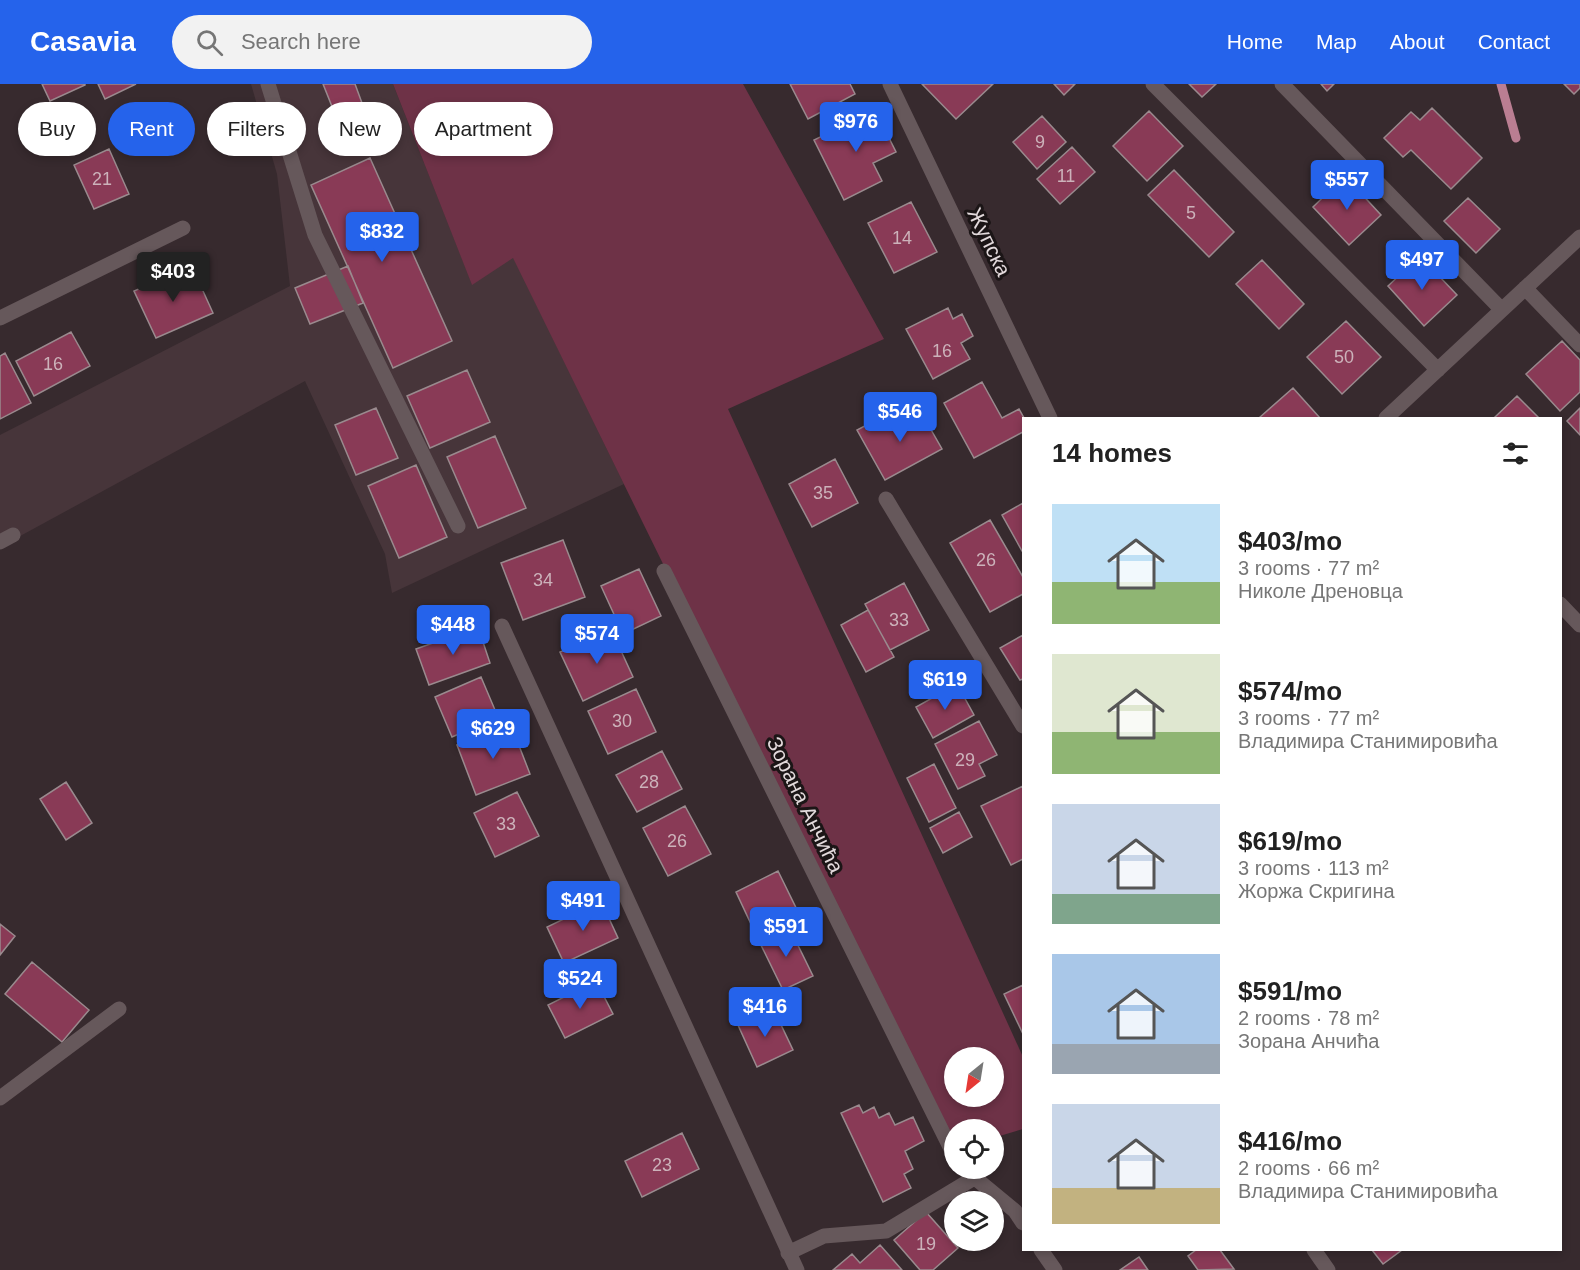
<!DOCTYPE html>
<meta charset="utf-8">
<style>
body{margin:0;font-family:Arial,sans-serif;background:#f2f2f2;color:#222;height:100vh;display:flex;flex-direction:column;font-size:22px;white-space:nowrap}
*{box-sizing:border-box;margin:0}
p{font-size:20px;color:#767676}
.icon{flex:none;width:33px;height:33px;fill:none;stroke:currentColor;stroke-width:2;stroke-linecap:round;stroke-linejoin:round}
.map{position:relative;flex:1;overflow:hidden}
.side{position:absolute;left:1022px;top:333px;width:540px;height:834px;display:flex;flex-direction:column;background:#fff;border-radius:0px;box-shadow:0 3px 9px #0003}
.side>*{flex:none}
.guide{position:absolute;left:18px;top:18px;width:570px;height:54px;display:flex;gap:12px}
.needle{width:39px;rotate:210deg}
.tools{position:absolute;left:944px;top:963px;display:grid;gap:12px}
.tools a{display:grid;place-items:center;width:60px;height:60px;border-radius:50%;background:#fff;box-shadow:0 3px 9px #0003;font-size:30px}
.price{position:absolute;translate:-50% -51px;padding:0 14px;border-radius:6px;background:#2563eb;color:#fff;font-size:20px;line-height:39px;filter:drop-shadow(0 2px 3px #0008)}
.price::after{content:'';position:absolute;left:50%;top:36px;width:18px;height:14px;margin-left:-9px;background:inherit;clip-path:polygon(0 0,100% 0,50% 100%)}
.price.on{background:#222;color:#fff}
ul{padding:0;list-style:none}
li{display:flex;align-items:center;gap:18px;height:150px;padding:0 30px}
li span{display:grid;place-items:center;flex:none;width:168px;height:120px;border-radius:0px;color:#555}
li>.icon{margin-inline-start:auto}
span .icon{width:72px;height:72px;fill:#fffc;stroke-width:1}
li b{font-size:26px}
h2{display:flex;justify-content:space-between;align-items:center;height:72px;padding:0 30px;font-size:26px}
.chip{padding:0 21px;border-radius:27px;background:#fff;box-shadow:0 3px 9px #0003;font-size:21px;line-height:54px}
.chip.on{background:#2563eb;color:#fff}
header{display:flex;align-items:center;gap:36px;box-sizing:border-box;height:84px;padding:0 30px;background:#2563eb;color:#fff}
header strong{font-size:28px}
nav{display:flex;gap:33px;margin-inline-start:auto;font-size:21px}
.search{width:420px;height:54px;background:#f2f2f2;display:flex;align-items:center;gap:15px;box-sizing:border-box;padding:0 21px;border-radius:33px;color:#767676;font-size:22px}
.map>svg:first-child{display:block}
.built{fill:#47353a}
.green{fill:#6e3247;fill-rule:evenodd}
.lines{fill:none;stroke-linecap:round;stroke-linejoin:round}
.stream{stroke:#ba7e92;stroke-width:9}
.building{fill:#893a56;stroke:#9a8a8e;stroke-width:1.5}
.minor{stroke:#66585b;stroke-width:15}
.labels{text-anchor:middle;stroke-width:6;stroke-linejoin:round;paint-order:stroke}
.number-label{font-size:18px;fill:#ccb2ba}
.street-label{font-size:21px;fill:#e3dadc;stroke:#1b1516}
</style>
<header>
<strong>Casavia</strong>
<div class="search"><svg class="icon" aria-label="search" viewBox="0 0 24 24"><circle cx="10" cy="10" r="6"/><path d="M15 15l6 6"/></svg>Search here</div>
<nav><a>Home</a><a>Map</a><a>About</a><a>Contact</a></nav>
</header>
<div class="map">
<svg width="1580" height="1186" viewBox="0 0 1580 1186">
<rect width="100%" height="100%" fill="#372a2e"/>
<!-- built -->
<path class="built" d="M 251,0 L 393,0 L 472,200 L 513,173 L 624,400 L 392,509 L 385,470 L 305,297 L 0,463 L 0,351 L 290,202 L 277,90 Z"/>
<!-- green -->
<path class="green" d="M 393,0 L 743,0 L 884,255 L 728,325 L 1023,973 L 1023,1045 L 993,1054 L 993,1046 L 954,1046 L 954,1066 L 951,1067 L 513,174 L 472,201 ZM 954,974 L 993,974 L 993,1012 L 954,1012 Z"/>
<g class="lines">
<!-- stream -->
<path class="stream" d="M 1501,0 L 1516,54"/>
</g>
<!-- building -->
<path class="building" d="M 42,0 L 85,0 L 85,1 L 50,17 Z
M 98,0 L 136,0 L 105,15 Z
M 323,0 L 355,0 L 362,19 L 335,30 Z
M 790,0 L 850,0 L 855,10 L 808,35 Z
M 922,0 L 993,0 L 956,35 Z
M 1054,0 L 1075,0 L 1064,11 Z
M 1189,0 L 1216,0 L 1202,13 Z
M 1321,0 L 1334,0 L 1327,7 Z
M 1564,0 L 1580,0 L 1580,4 L 1574,10 Z
M 1432,24 L 1482,74 L 1451,105 L 1411,66 L 1403,73 L 1384,54 L 1411,28 L 1420,36 Z
M 875,26 L 896,68 L 873,79 L 882,97 L 844,116 L 814,56 Z
M 1149,27 L 1183,62 L 1147,97 L 1113,62 Z
M 1042,32 L 1066,58 L 1037,85 L 1013,58 Z
M 1072,63 L 1095,88 L 1060,120 L 1037,95 Z
M 109,65 L 129,110 L 94,125 L 74,81 Z
M 370,74 L 452,257 L 393,284 L 311,101 Z
M 1174,86 L 1234,148 L 1209,173 L 1148,111 Z
M 1345,92 L 1381,131 L 1349,161 L 1313,123 Z
M 1468,114 L 1500,145 L 1476,169 L 1444,137 Z
M 911,118 L 937,168 L 894,189 L 868,139 Z
M 1420,172 L 1457,211 L 1424,242 L 1388,202 Z
M 1262,176 L 1304,220 L 1279,245 L 1236,200 Z
M 348,182 L 363,219 L 310,240 L 295,204 Z
M 181,186 L 187,201 L 198,196 L 213,229 L 156,254 L 134,207 Z
M 948,224 L 953,235 L 962,230 L 973,252 L 961,259 L 970,275 L 933,295 L 906,245 Z
M 1346,237 L 1381,273 L 1342,310 L 1307,273 Z
M 71,248 L 90,282 L 34,312 L 16,277 Z
M 1562,257 L 1580,276 L 1580,308 L 1560,327 L 1526,290 Z
M 5,269 L 31,319 L 0,335 L 0,272 Z
M 467,286 L 490,338 L 430,364 L 407,312 Z
M 982,298 L 1002,334 L 1019,325 L 1024,334 L 1023,348 L 974,374 L 944,319 Z
M 1293,304 L 1320,334 L 1259,334 Z
M 1517,312 L 1539,334 L 1494,334 Z
M 918,323 L 942,365 L 885,396 L 857,346 L 876,336 L 881,345 Z
M 376,324 L 398,374 L 356,391 L 335,341 Z
M 1580,324 L 1580,351 L 1567,337 Z
M 495,352 L 526,424 L 478,444 L 447,373 Z
M 835,375 L 858,419 L 812,443 L 789,400 Z
M 416,381 L 447,453 L 399,474 L 368,402 Z
M 1023,419 L 1023,467 L 1022,467 L 1002,431 Z
M 990,436 L 1023,493 L 1023,510 L 990,528 L 950,459 Z
M 563,456 L 585,513 L 523,536 L 501,479 Z
M 639,485 L 661,532 L 623,550 L 601,502 Z
M 904,499 L 929,546 L 890,566 L 865,520 Z
M 868,526 L 894,573 L 866,588 L 841,541 Z
M 478,543 L 490,579 L 429,601 L 416,565 Z
M 611,545 L 633,593 L 583,617 L 560,568 Z
M 1023,551 L 1023,595 L 1020,596 L 1000,564 Z
M 481,593 L 498,633 L 452,653 L 435,613 Z
M 957,600 L 974,631 L 933,654 L 916,623 Z
M 636,605 L 656,648 L 608,670 L 588,627 Z
M 979,637 L 997,671 L 979,680 L 985,692 L 958,705 L 935,660 Z
M 511,641 L 530,690 L 476,711 L 457,661 Z
M 662,667 L 682,705 L 637,728 L 616,691 Z
M 934,680 L 956,724 L 929,738 L 907,694 Z
M 66,698 L 92,739 L 66,756 L 40,715 Z
M 1023,702 L 1023,775 L 1011,781 L 981,722 Z
M 517,708 L 539,752 L 495,773 L 474,729 Z
M 685,722 L 711,770 L 668,792 L 643,744 Z
M 959,728 L 972,753 L 943,769 L 930,744 Z
M 778,787 L 802,836 L 759,857 L 736,808 Z
M 601,817 L 618,854 L 564,879 L 547,843 Z
M 0,840 L 15,852 L 0,871 Z
M 789,843 L 813,892 L 783,906 L 759,857 Z
M 32,878 L 89,926 L 62,958 L 5,910 Z
M 596,897 L 613,930 L 565,954 L 548,921 Z
M 1023,901 L 1023,950 L 1004,910 Z
M 773,924 L 793,966 L 757,983 L 738,941 Z
M 859,1021 L 863,1029 L 874,1023 L 879,1034 L 889,1029 L 895,1041 L 913,1033 L 924,1057 L 905,1067 L 913,1085 L 904,1090 L 911,1104 L 883,1118 L 841,1029 Z
M 682,1049 L 699,1085 L 642,1113 L 625,1077 Z
M 926,1128 L 958,1164 L 933,1186 L 920,1186 L 894,1156 Z
M 880,1161 L 902,1186 L 833,1186 L 852,1170 L 860,1179 Z
M 1196,1166 L 1220,1166 L 1234,1185 L 1198,1186 L 1188,1172 Z
M 1372,1166 L 1402,1166 L 1383,1180 Z
M 1139,1173 L 1148,1186 L 1120,1186 Z"/>
<g class="lines">
<!-- minor -->
<path class="minor" d="M 268,0 L 315,151 L 458,442
M 890,0 L 1050,334
M 1153,0 L 1438,286
M 1282,0 L 1502,226
M 1525,204 L 1580,261
M 0,234 L 183,144
M 1386,334 L 1580,153
M 886,415 L 1023,642
M 0,458 L 13,451
M 664,487 L 954,1071
M 1560,520 L 1580,541
M 502,542 L 797,1186
M 0,1014 L 119,925
M 963,1084 L 1015,1127 L 1023,1139
M 1041,1166 L 1055,1186
M 1314,1166 L 1328,1186
M 788,1169 L 824,1152 L 886,1147 L 974,1094"/>
</g>
<g class="labels">
<!-- number labels -->
<g class="number-label">
<text x="1040" y="64">9</text>
<text x="1066" y="98">11</text>
<text x="102" y="101">21</text>
<text x="1191" y="135">5</text>
<text x="902" y="160">14</text>
<text x="942" y="273">16</text>
<text x="1344" y="279">50</text>
<text x="53" y="286">16</text>
<text x="823" y="415">35</text>
<text x="986" y="482">26</text>
<text x="543" y="502">34</text>
<text x="899" y="542">33</text>
<text x="622" y="643">30</text>
<text x="965" y="682">29</text>
<text x="649" y="704">28</text>
<text x="506" y="746">33</text>
<text x="677" y="763">26</text>
<text x="662" y="1087">23</text>
<text x="926" y="1166">19</text>
</g>
<!-- street labels -->
<g class="street-label">
<text transform="translate(989 158) rotate(64)" y="7">Жупска</text>
<text transform="translate(805 721) rotate(64)" y="7">Зорана Анчића</text>
</g>
</g>
</svg>
<div class="tools">
<a><svg class="needle" viewBox="-14 -14 28 28"><path d="M0-13l5 13h-10z" fill="#e53935"/><path d="M0 13l5-13h-10z" fill="#767676"/></svg></a>
<a><svg class="icon" aria-label="locate" viewBox="0 0 24 24"><circle cx="12" cy="12" r="6"/><path d="M12 2v4M12 18v4M2 12h4M18 12h4"/></svg></a>
<a><svg class="icon" aria-label="layers" viewBox="0 0 24 24"><path d="M12 4l9 5-9 5-9-5zM3 14l9 5 9-5"/></svg></a>
</div>
<b class="price" style="left:856px;top:69px">$976</b>
<b class="price" style="left:1347px;top:127px">$557</b>
<b class="price" style="left:382px;top:179px">$832</b>
<b class="price" style="left:1422px;top:207px">$497</b>
<b class="price on" style="left:173px;top:219px">$403</b>
<b class="price" style="left:900px;top:359px">$546</b>
<b class="price" style="left:453px;top:572px">$448</b>
<b class="price" style="left:597px;top:581px">$574</b>
<b class="price" style="left:945px;top:627px">$619</b>
<b class="price" style="left:493px;top:676px">$629</b>
<b class="price" style="left:583px;top:848px">$491</b>
<b class="price" style="left:786px;top:874px">$591</b>
<b class="price" style="left:580px;top:926px">$524</b>
<b class="price" style="left:765px;top:954px">$416</b>
<div class="guide">
<a class="chip">Buy</a>
<a class="chip on">Rent</a>
<a class="chip">Filters</a>
<a class="chip">New</a>
<a class="chip">Apartment</a>
</div>
<section class="side">
<h2>14 homes<svg class="icon" aria-label="filters" viewBox="0 0 24 24"><path d="M4 7h16M4 17h16"/><circle cx="9" cy="7" r="2"/><circle cx="15" cy="17" r="2"/></svg></h2>
<ul>
<li><span style="background:linear-gradient(#bfe0f5 65%,#8fb573 0)"><svg class="icon" aria-label="home" viewBox="0 0 24 24"><path d="M3 11l9-7 9 7M6 9v11h12V9"/></svg></span><div><b>$403/mo</b><p>3 rooms · 77 m²</p><p>Николе Дреновца</p></div></li>
<li><span style="background:linear-gradient(#dfe7d0 65%,#8fb573 0)"><svg class="icon" aria-label="home" viewBox="0 0 24 24"><path d="M3 11l9-7 9 7M6 9v11h12V9"/></svg></span><div><b>$574/mo</b><p>3 rooms · 77 m²</p><p>Владимира Станимировића</p></div></li>
<li><span style="background:linear-gradient(#c9d6e8 75%,#7fa58c 0)"><svg class="icon" aria-label="home" viewBox="0 0 24 24"><path d="M3 11l9-7 9 7M6 9v11h12V9"/></svg></span><div><b>$619/mo</b><p>3 rooms · 113 m²</p><p>Жоржа Скригина</p></div></li>
<li><span style="background:linear-gradient(#a9c7e8 75%,#9aa5b1 0)"><svg class="icon" aria-label="home" viewBox="0 0 24 24"><path d="M3 11l9-7 9 7M6 9v11h12V9"/></svg></span><div><b>$591/mo</b><p>2 rooms · 78 m²</p><p>Зорана Анчића</p></div></li>
<li><span style="background:linear-gradient(#c9d6e8 70%,#c2b280 0)"><svg class="icon" aria-label="home" viewBox="0 0 24 24"><path d="M3 11l9-7 9 7M6 9v11h12V9"/></svg></span><div><b>$416/mo</b><p>2 rooms · 66 m²</p><p>Владимира Станимировића</p></div></li>
</ul>
</section>
</div>
